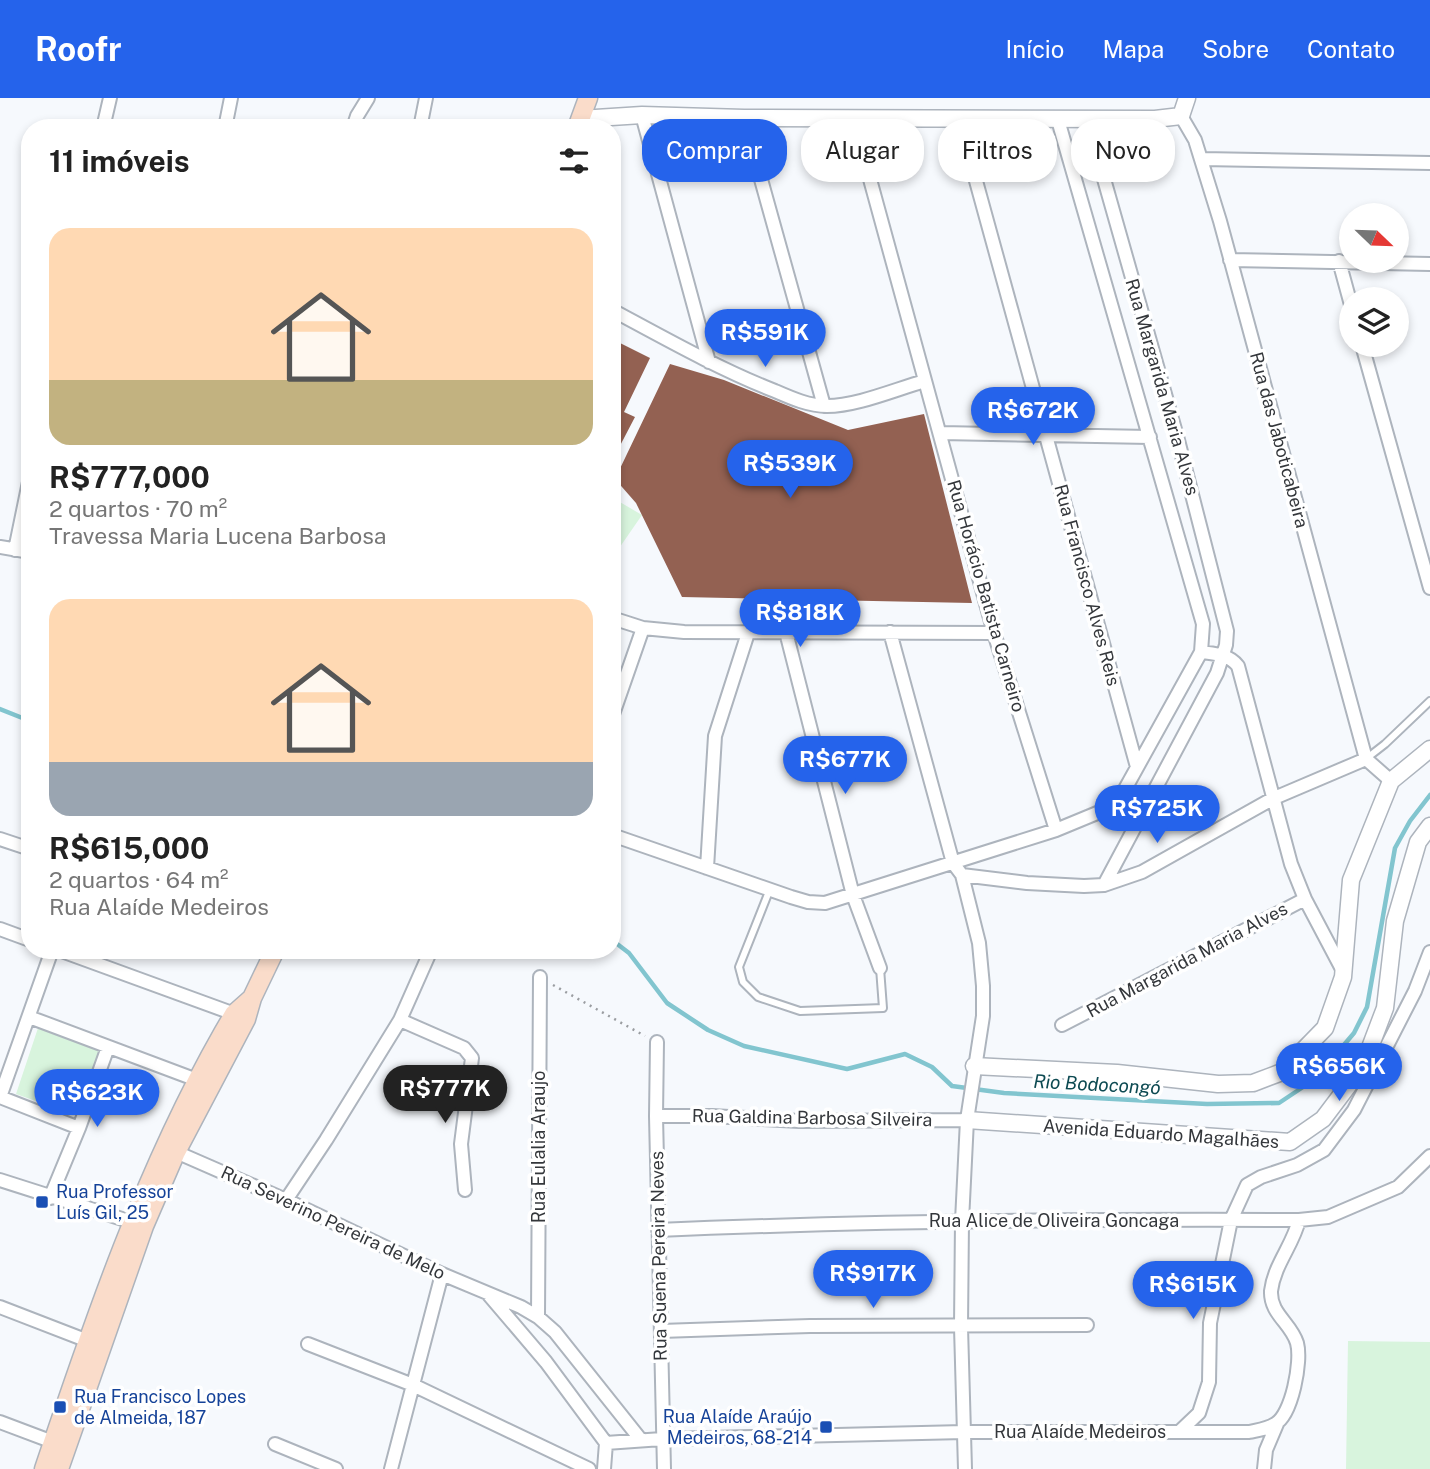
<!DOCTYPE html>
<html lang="pt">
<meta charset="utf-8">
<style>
body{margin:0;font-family:"Public Sans",sans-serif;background:#f6f6f6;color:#222;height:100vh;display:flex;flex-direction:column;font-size:26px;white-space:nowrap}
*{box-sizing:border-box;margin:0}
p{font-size:23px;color:#767676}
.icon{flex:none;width:38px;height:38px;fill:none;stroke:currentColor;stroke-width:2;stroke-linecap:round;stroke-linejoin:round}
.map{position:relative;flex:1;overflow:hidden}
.details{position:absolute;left:21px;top:21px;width:600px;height:840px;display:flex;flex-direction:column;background:#fff;border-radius:28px;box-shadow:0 4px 10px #0003}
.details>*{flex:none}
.hud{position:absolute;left:642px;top:21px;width:665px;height:63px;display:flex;gap:14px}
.needle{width:46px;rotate:113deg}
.controls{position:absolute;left:1339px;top:105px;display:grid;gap:14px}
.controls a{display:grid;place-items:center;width:70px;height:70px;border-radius:50%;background:#fff;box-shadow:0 4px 10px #0003;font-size:35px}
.price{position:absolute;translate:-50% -60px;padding:0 16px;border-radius:24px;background:#2563eb;color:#fff;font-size:23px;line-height:46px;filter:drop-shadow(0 2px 4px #0008)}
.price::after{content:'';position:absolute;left:50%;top:42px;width:21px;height:16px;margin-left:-10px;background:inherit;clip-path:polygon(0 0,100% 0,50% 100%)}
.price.current{background:#222;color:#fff}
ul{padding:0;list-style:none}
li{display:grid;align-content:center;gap:14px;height:371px;padding:0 28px}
li span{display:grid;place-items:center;height:217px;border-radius:21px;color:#555}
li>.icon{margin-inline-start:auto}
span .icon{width:126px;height:126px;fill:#fffc;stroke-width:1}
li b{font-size:30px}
h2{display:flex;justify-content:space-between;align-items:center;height:84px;padding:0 28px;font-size:30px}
.chip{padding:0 24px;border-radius:28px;background:#fff;box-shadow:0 4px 10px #0003;font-size:24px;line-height:63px}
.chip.current{background:#2563eb;color:#fff}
header{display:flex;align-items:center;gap:42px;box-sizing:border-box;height:98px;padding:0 35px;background:#2563eb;color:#fff}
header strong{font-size:33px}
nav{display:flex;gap:38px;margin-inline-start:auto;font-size:24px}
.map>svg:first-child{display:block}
.green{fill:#d8f4dd}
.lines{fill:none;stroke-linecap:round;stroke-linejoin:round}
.stream{stroke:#82c5cf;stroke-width:4.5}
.building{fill:#936152}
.service-casing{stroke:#adb4bd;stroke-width:10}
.minor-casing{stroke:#adb4bd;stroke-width:16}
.tertiary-casing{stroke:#adb4bd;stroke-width:19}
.secondary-casing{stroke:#adb4bd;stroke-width:21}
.path{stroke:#9a9da1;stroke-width:2.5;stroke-dasharray:2 5;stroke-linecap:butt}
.service{stroke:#fff;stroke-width:6}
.minor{stroke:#fff;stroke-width:12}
.tertiary{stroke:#fff;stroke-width:16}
.secondary{stroke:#fadcca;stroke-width:18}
.transit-dot{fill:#1a4fb4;stroke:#fff;stroke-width:2.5}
.labels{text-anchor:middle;stroke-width:7;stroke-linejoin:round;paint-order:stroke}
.street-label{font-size:18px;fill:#34373b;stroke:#fff}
.transit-label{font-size:18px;fill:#164399;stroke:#fff;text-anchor:start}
.water-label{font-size:19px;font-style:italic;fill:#0d4a52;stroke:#fff}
</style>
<header>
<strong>Roofr</strong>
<nav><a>Início</a><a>Mapa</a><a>Sobre</a><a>Contato</a></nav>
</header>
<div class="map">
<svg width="1430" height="1371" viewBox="0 0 1430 1371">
<rect width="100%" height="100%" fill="#f6f9fd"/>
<!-- green -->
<path class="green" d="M 613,400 L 642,417 L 613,459 Z
M 38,930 L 99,952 L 78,1018 L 16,996 Z
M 1348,1243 L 1430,1244 L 1430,1371 L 1346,1371 Z"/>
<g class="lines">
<!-- stream -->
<path class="stream" d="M 0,611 L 30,623
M 612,842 L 629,855 L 667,905 L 708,932 L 744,948 L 847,971 L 905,956 L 932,969 L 952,988 L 1004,995 L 1207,1006 L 1279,1005 L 1315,981 L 1354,935 L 1367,909 L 1395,750 L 1410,723 L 1430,697"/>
</g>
<!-- building -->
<path class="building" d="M 612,241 L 650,260 L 624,314 L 635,319 L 612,363 Z
M 670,266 L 724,282 L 848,332 L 924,316 L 972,505 L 682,499 L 636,405 L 615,381 Z"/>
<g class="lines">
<!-- service casing -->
<g class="service-casing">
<path id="service" d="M 1367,660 L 1385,646 L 1430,603
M 770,791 L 739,869 L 743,884 L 758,899 L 800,913 L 883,910 L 880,870"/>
</g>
<!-- minor casing -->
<g class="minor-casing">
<path id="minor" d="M 642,17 L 709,264
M 853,19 L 994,535 L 1056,732
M 744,20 L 824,308
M 959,21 L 1137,669
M 1087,21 L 1178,342 L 1227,533 L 1226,547 L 1217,575 L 1104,787
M 103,30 L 110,0
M 225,30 L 231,0
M 353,30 L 357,18 L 368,0
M 420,30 L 426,0
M 1202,61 L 1430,65
M 1230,162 L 1430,166
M 1339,163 L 1351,207
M 612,212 C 666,241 719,271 775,293 C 791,300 809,308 827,308 C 857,308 896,291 925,283
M 1362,247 L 1430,490
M 941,335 L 1150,339
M 0,449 L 30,454
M 15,452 L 30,379
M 612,520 L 643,530 L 684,534 L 994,535
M 786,534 L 853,797 L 880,870
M 890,534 L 953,765 L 962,777 L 979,845 L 983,888 L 983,918 L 967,1022 L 962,1123 L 961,1229 L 965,1371
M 612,619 L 643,530
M 1366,661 L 1391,683
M 612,737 L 791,799 L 808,804 L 825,805 L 1056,732 L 1102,713 L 1113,706 L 1124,693 L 1201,554 L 1203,526 L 1058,22
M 0,741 L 30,751
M 707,770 L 715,638 L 748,535
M 962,777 L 1027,785 L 1084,788 L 1104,787 L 1142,774 L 1272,701 L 1366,661 L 1220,123 L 1195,42 L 1181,18
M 1305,801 L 1343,873
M 0,831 L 30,842
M 59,852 L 240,918
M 29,919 L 197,982
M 400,922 L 464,950 L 472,960 L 461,1046 L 465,1092
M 1062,927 L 1305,801 L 1291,766 L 1238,568 C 1228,556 1216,556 1201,554
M 657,944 L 656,1018 L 664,1371
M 0,999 L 52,852
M 0,999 L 79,1030
M 656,1018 L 712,1018 L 799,1023 L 967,1022
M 176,1054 L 286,1102 L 442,1176 L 521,1209 L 538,1219 L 555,1234 L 641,1342
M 0,1082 L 141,1127
M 50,1100 L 79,1030 L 108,949
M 286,1102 L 326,1042 L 400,922 L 431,852
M 658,1132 C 871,1123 1085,1121 1299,1122 L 1328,1119 L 1398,1089 L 1430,1058
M 489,1197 L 546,1264 L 606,1345
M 0,1209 L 88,1243
M 538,1219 L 540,879
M 661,1233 L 810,1228 L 1087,1227
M 308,1246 L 413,1287 L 589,1371
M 0,1324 L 53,1344
M 1179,1334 L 1199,1315 L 1209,1284 L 1210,1225 L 1231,1122 L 1247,1087 L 1261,1079 L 1297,1067 L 1324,1052 L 1354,1012 L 1415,893 L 1430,854
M 606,1345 L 662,1341 L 964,1334 L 1249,1334 C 1258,1332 1268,1331 1275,1326 C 1292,1317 1302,1263 1297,1245 C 1291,1225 1270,1216 1271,1193 C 1274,1167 1293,1147 1299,1122
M 275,1346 L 336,1371
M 391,1371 L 442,1176
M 604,1371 L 606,1345
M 1264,1371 L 1266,1352 L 1277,1326"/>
</g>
<!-- tertiary casing -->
<g class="tertiary-casing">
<path id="tertiary" d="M 580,21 L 642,17 L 744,20 L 1155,21 L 1181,18 L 1187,0
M 974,968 L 1117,975 L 1218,986 L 1253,985 L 1282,974 L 1325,930 L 1343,879 L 1351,782 L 1391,683 L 1430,651
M 967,1022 L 1290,1044 L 1323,1021 L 1363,968 L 1385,910 L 1395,823 L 1418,744 L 1430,728"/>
</g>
<!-- secondary casing -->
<g class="secondary-casing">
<path id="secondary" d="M 577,30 L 588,0
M 44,1371 C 94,1222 145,1072 223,935 L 234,916 L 252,900
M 59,1371 L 144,1128 L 176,1054 L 246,921 L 252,900 L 275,852"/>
</g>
<!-- path -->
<path class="path" d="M 553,887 L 645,938"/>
<!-- service -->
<use href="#service" class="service"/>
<!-- minor -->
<use href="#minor" class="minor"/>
<!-- tertiary -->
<use href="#tertiary" class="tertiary"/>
<!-- secondary -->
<use href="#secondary" class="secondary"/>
</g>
<!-- markers -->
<g class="transit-dot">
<rect x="35" y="1097" width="14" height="14" rx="3.5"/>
<rect x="53" y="1302" width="14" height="14" rx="3.5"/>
<rect x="819" y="1322" width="14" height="14" rx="3.5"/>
</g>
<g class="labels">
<!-- street labels -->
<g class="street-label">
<text transform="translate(1162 289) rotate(74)" y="6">Rua Margarida Maria Alves</text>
<text transform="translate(1279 342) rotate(75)" y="6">Rua das Jaboticabeira</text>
<text transform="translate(1087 487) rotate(75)" y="6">Rua Francisco Alves Reis</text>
<text transform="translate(986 498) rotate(74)" y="6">Rua Horácio Batista Carneiro</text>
<text transform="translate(1187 862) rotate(-28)" y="6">Rua Margarida Maria Alves</text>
<text transform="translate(812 1020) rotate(1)" y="6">Rua Galdina Barbosa Silveira</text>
<text transform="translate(1161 1036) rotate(4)" y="6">Avenida Eduardo Magalhães</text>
<text transform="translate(539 1049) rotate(-90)" y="6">Rua Eulalia Araujo</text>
<text x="1054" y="1129">Rua Alice de Oliveira Goncaga</text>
<text transform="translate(333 1125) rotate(25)" y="6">Rua Severino Pereira de Melo</text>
<text transform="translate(659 1158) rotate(-91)" y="6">Rua Suena Pereira Neves</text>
<text x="1080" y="1340">Rua Alaíde Medeiros</text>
</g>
<!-- transit labels -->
<g class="transit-label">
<text x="56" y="1100">Rua Professor<tspan x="56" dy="21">Luís Gil, 25</tspan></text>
<text x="74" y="1305">Rua Francisco Lopes<tspan x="74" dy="21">de Almeida, 187</tspan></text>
<text x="812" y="1325" text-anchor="end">Rua Alaíde Araújo<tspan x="812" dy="21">Medeiros, 68-214</tspan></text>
</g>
<!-- water labels -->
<g class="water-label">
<text transform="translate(1097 986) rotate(3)" y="7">Rio Bodocongó</text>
</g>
</g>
</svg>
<div class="controls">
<a><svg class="needle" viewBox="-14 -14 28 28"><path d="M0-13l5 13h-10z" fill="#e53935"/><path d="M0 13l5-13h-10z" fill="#767676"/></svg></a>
<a><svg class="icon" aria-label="layers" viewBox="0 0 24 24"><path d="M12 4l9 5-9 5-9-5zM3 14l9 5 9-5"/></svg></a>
</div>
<b class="price" style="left:765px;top:271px">R$591K</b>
<b class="price" style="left:1033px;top:349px">R$672K</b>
<b class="price" style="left:790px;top:402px">R$539K</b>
<b class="price" style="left:800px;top:551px">R$818K</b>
<b class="price" style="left:845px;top:698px">R$677K</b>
<b class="price" style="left:1157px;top:747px">R$725K</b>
<b class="price" style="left:1339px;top:1005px">R$656K</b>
<b class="price current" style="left:445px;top:1027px">R$777K</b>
<b class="price" style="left:97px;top:1031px">R$623K</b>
<b class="price" style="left:873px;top:1212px">R$917K</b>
<b class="price" style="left:1193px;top:1223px">R$615K</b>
<div class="hud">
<a class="chip current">Comprar</a>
<a class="chip">Alugar</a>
<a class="chip">Filtros</a>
<a class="chip">Novo</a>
</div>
<section class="details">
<h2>11 imóveis<svg class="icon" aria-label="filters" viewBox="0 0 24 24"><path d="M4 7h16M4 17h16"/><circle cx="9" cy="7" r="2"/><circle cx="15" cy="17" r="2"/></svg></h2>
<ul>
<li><span style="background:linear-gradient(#ffd9b3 70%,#c2b280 0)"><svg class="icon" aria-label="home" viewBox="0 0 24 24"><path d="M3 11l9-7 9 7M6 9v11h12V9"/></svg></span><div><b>R$777,000</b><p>2 quartos · 70 m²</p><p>Travessa Maria Lucena Barbosa</p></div></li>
<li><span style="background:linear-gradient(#ffd9b3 75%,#9aa5b1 0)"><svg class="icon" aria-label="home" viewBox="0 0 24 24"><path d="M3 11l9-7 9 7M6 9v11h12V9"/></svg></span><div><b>R$615,000</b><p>2 quartos · 64 m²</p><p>Rua Alaíde Medeiros</p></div></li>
</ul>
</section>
</div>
